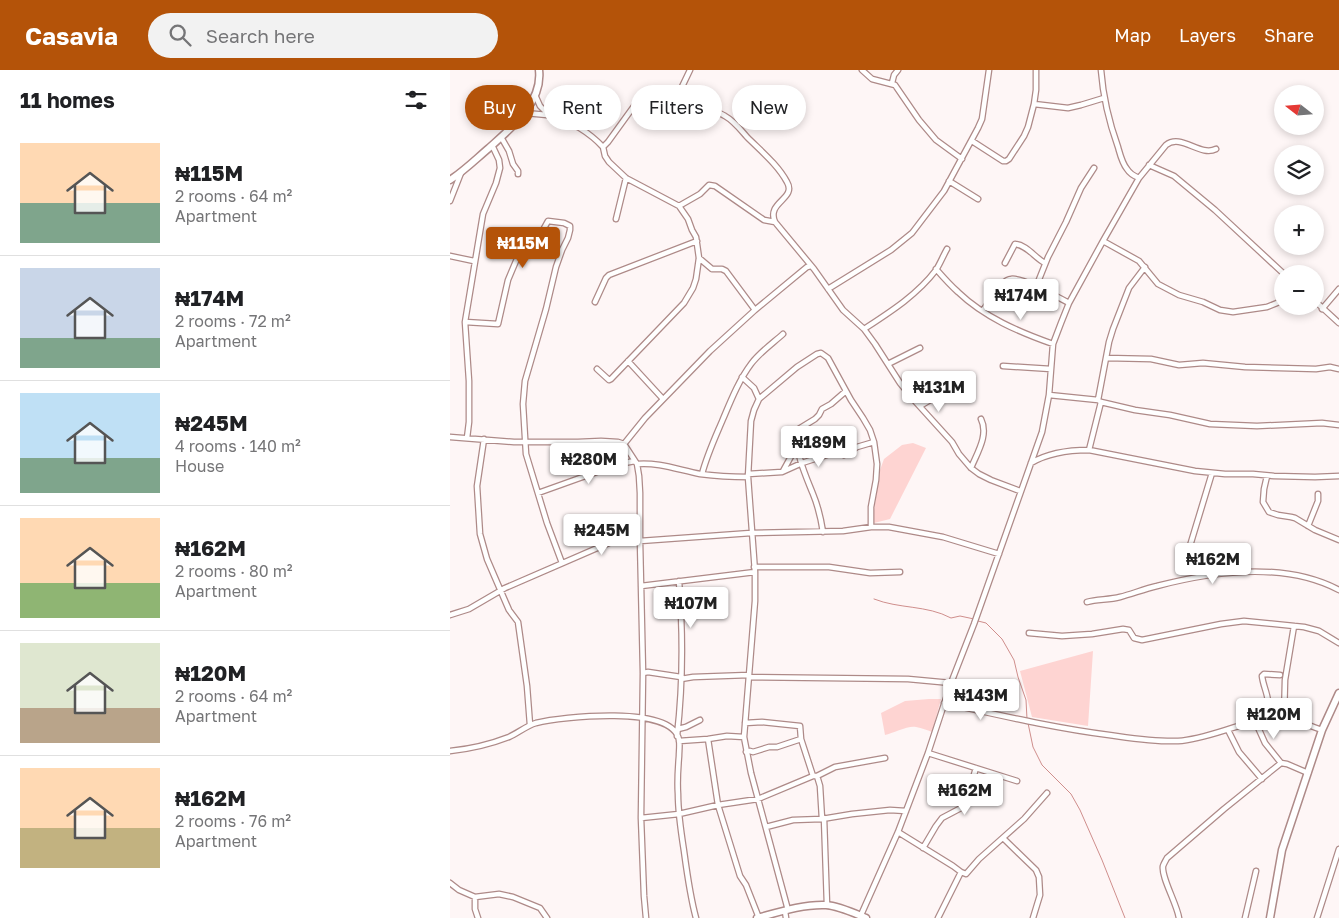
<!DOCTYPE html>
<meta charset="utf-8">
<style>
body{margin:0;font-family:"Golos Text",sans-serif;background:#f2f2f2;color:#202124;height:100vh;display:flex;flex-direction:column;font-size:19px;white-space:nowrap}
*{box-sizing:border-box;margin:0}
p{font-size:16px;color:#757577}
.icon{flex:none;width:28px;height:28px;fill:none;stroke:currentColor;stroke-width:2;stroke-linecap:round;stroke-linejoin:round}
.map{position:relative;flex:1;overflow:hidden}
.side{display:flex;flex-direction:column;background:#fff;width:450px}
.side>*{flex:none}
.hud{position:absolute;left:15px;top:15px;width:475px;height:45px;display:flex;gap:10px}
.needle{width:32px;rotate:287deg}
.tools{position:absolute;left:824px;top:15px;display:grid;gap:10px}
.tools a{display:grid;place-items:center;width:50px;height:50px;border-radius:50%;background:#fff;box-shadow:0 2px 8px #0003;font-size:25px}
.price{position:absolute;translate:-50% -42px;padding:0 11px;border-radius:5px;background:#fff;color:#222;font-size:16px;line-height:32px;filter:drop-shadow(0 1px 2px #0008)}
.price::after{content:'';position:absolute;left:50%;top:30px;width:15px;height:11px;margin-left:-8px;background:inherit;clip-path:polygon(0 0,100% 0,50% 100%)}
.price.selected{background:#b45309;color:#fff}
ul{padding:0;list-style:none}
li{display:flex;align-items:center;gap:15px;height:125px;padding:0 20px}
li+li{border-top:1px solid #e0e0e0}
li span{display:grid;place-items:center;flex:none;width:140px;height:100px;border-radius:0px;color:#555}
li>.icon{margin-inline-start:auto}
span .icon{width:60px;height:60px;fill:#fffc;stroke-width:1}
li b{font-size:21px}
h2{display:flex;justify-content:space-between;align-items:center;height:60px;padding:0 20px;font-size:21px}
.pill{padding:0 18px;border-radius:22px;background:#fff;box-shadow:0 2px 8px #0003;font-size:18px;line-height:45px}
.pill.selected{background:#b45309;color:#fff}
header{display:flex;align-items:center;gap:30px;box-sizing:border-box;height:70px;padding:0 25px;background:#b45309;color:#fff}
header strong{font-size:24px}
nav{display:flex;gap:28px;margin-inline-start:auto;font-size:18px}
.search{width:350px;height:45px;background:#f2f2f2;display:flex;align-items:center;gap:12px;box-sizing:border-box;padding:0 18px;border-radius:28px;color:#757577;font-size:19px}
main{display:flex;flex:1;min-height:0}
.map>svg:first-child{display:block}
.green{fill:#fed4d2}
.lines{fill:none;stroke-linecap:round;stroke-linejoin:round}
.stream{stroke:#cf8e8c;stroke-width:1}
.street-casing{stroke:#ae8a88;stroke-width:7}
.secondary-casing{stroke:#ae8a88;stroke-width:9}
.street{stroke:#fff;stroke-width:4.5}
.secondary{stroke:#fff;stroke-width:6}
</style>
<header>
<strong>Casavia</strong>
<div class="search"><svg class="icon" aria-label="search" viewBox="0 0 24 24"><circle cx="10" cy="10" r="6"/><path d="M15 15l6 6"/></svg>Search here</div>
<nav><a>Map</a><a>Layers</a><a>Share</a></nav>
</header>
<main>
<section class="side">
<h2>11 homes<svg class="icon" aria-label="filters" viewBox="0 0 24 24"><path d="M4 7h16M4 17h16"/><circle cx="9" cy="7" r="2"/><circle cx="15" cy="17" r="2"/></svg></h2>
<ul>
<li><span style="background:linear-gradient(#ffd9b3 60%,#7fa58c 0)"><svg class="icon" aria-label="home" viewBox="0 0 24 24"><path d="M3 11l9-7 9 7M6 9v11h12V9"/></svg></span><div><b>₦115M</b><p>2 rooms · 64 m²</p><p>Apartment</p></div></li>
<li><span style="background:linear-gradient(#c9d6e8 70%,#7fa58c 0)"><svg class="icon" aria-label="home" viewBox="0 0 24 24"><path d="M3 11l9-7 9 7M6 9v11h12V9"/></svg></span><div><b>₦174M</b><p>2 rooms · 72 m²</p><p>Apartment</p></div></li>
<li><span style="background:linear-gradient(#bfe0f5 65%,#7fa58c 0)"><svg class="icon" aria-label="home" viewBox="0 0 24 24"><path d="M3 11l9-7 9 7M6 9v11h12V9"/></svg></span><div><b>₦245M</b><p>4 rooms · 140 m²</p><p>House</p></div></li>
<li><span style="background:linear-gradient(#ffd9b3 65%,#8fb573 0)"><svg class="icon" aria-label="home" viewBox="0 0 24 24"><path d="M3 11l9-7 9 7M6 9v11h12V9"/></svg></span><div><b>₦162M</b><p>2 rooms · 80 m²</p><p>Apartment</p></div></li>
<li><span style="background:linear-gradient(#dfe7d0 65%,#b9a48a 0)"><svg class="icon" aria-label="home" viewBox="0 0 24 24"><path d="M3 11l9-7 9 7M6 9v11h12V9"/></svg></span><div><b>₦120M</b><p>2 rooms · 64 m²</p><p>Apartment</p></div></li>
<li><span style="background:linear-gradient(#ffd9b3 60%,#c2b280 0)"><svg class="icon" aria-label="home" viewBox="0 0 24 24"><path d="M3 11l9-7 9 7M6 9v11h12V9"/></svg></span><div><b>₦162M</b><p>2 rooms · 76 m²</p><p>Apartment</p></div></li>
</ul>
</section>
<div class="map">
<svg width="889" height="848" viewBox="0 0 889 848">
<rect width="100%" height="100%" fill="#fef6f6"/>
<!-- green -->
<path class="green" d="M 463,373 L 476,378 L 440,449 L 424,453 L 424,441 L 430,400 L 434,389 L 452,375 Z
M 643,581 L 638,656 L 582,647 L 570,601 Z
M 479,629 L 491,629 L 482,662 C 477,660 472,658 466,657 C 459,655 443,663 435,665 L 431,643 L 455,631 Z"/>
<g class="lines">
<!-- stream -->
<path class="stream" d="M 424,529 C 449,539 477,535 501,548 L 510,546 L 524,549
M 528,551 L 536,553 L 552,569 L 564,590 L 568,607 L 576,630 L 577,649
M 578,653 L 583,677 L 592,695 L 621,724 L 630,740 L 652,790 L 675,848"/>
<!-- street casing -->
<g class="street-casing">
<path id="street" d="M 412,0 L 422,9 L 445,15 L 469,50 L 486,70 L 512,89
M 651,0 C 653,26 659,52 668,77 C 670,84 672,93 677,99 C 680,104 684,106 689,108
M 442,13 L 444,5 L 448,0
M 229,23 L 240,0
M 85,25 L 90,36 L 99,45
M 584,34 L 618,38 L 631,35 L 654,28
M 74,43 C 83,44 93,44 102,46 C 121,51 140,63 153,77 L 155,86 L 159,92 L 176,108 L 229,136 L 238,149 L 242,160 L 246,167 L 249,188 L 246,209 L 243,218 L 234,233 L 161,309 L 159,310 L 147,299
M 31,44 L 42,47 L 59,60
M 51,67 L 59,81 L 63,94 L 68,101 L 68,104
M 522,71 L 553,91 L 556,91 L 559,89 L 574,66 L 578,57 L 584,34 L 586,20 L 586,0
M 153,77 L 158,72 L 192,25 C 213,10 231,24 251,35 C 258,39 267,41 275,46 C 284,51 290,59 297,67 C 311,81 328,95 337,112 C 347,129 316,132 325,152 L 364,199 L 393,240 L 414,259 L 425,274 L 450,313 L 463,329 L 502,372 L 509,384 L 521,398 L 529,404 L 541,410 L 570,421
M 699,95 L 724,106 L 765,140 L 834,204
M 499,111 L 528,129
M 0,131 L 11,103
M 229,136 L 250,124 L 259,115 L 265,116 L 314,150 L 325,152
M 166,149 L 176,108
M 653,171 L 689,191 L 708,214 L 729,225 L 753,232 L 770,240 L 783,242 L 817,237 L 827,233 L 832,229
M 0,186 L 24,191
M 249,188 L 262,199 L 272,199 L 276,201 L 305,240
M 555,193 L 565,174 C 577,175 585,188 595,193
M 486,199 C 493,207 500,215 508,222 C 534,247 569,262 603,274
M 586,217 L 598,187 L 616,152 L 631,118 L 644,98
M 378,219 L 441,180 L 462,163 L 494,121 L 528,58 L 532,49 L 539,0
M 865,231 L 889,253
M 145,232 L 156,208 L 159,205 L 247,171
M 872,239 L 889,219
M 533,240 C 539,233 545,221 551,215 C 554,212 557,209 561,209 C 573,207 607,227 619,233
M 15,252 L 48,254 L 58,210 L 66,191 L 79,168 L 84,163 L 89,162 L 93,160 L 98,151 L 114,153 L 120,156 L 120,160 L 118,168 L 112,180 L 106,197 L 96,239 L 75,311 L 73,334 L 76,384 L 97,453 L 112,493
M 414,259 C 440,242 467,225 486,200 C 490,194 493,186 497,179
M 656,288 L 701,289 L 729,295 L 753,293 L 795,297 L 866,299 L 880,297 L 889,299
M 178,291 L 213,329
M 438,294 L 470,278
M 553,296 L 601,299
M 292,307 L 304,318 L 309,329
M 599,325 L 648,330
M 651,332 L 685,340 L 720,345 L 760,354 L 807,356 L 872,353 L 889,355
M 470,336 L 490,324 L 501,314
M 0,367 L 64,372 L 128,372 L 151,371 L 168,372 L 174,374 L 187,394 L 189,406 L 190,423 L 190,471 L 193,603 L 191,748 L 194,826 L 196,848
M 17,368 L 19,352 L 19,311 L 15,252 L 33,144 L 46,113 L 50,98 L 49,90 L 42,75
M 34,369 L 27,416 L 30,464 L 37,489 L 59,540 L 68,552 L 77,616 L 80,655
M 174,374 L 195,348 L 260,281 L 305,240 L 357,197 L 361,196
M 639,380 L 651,332 L 648,330 L 659,272 L 663,259 L 679,218 L 695,197
M 394,385 L 407,377 L 424,372
M 581,393 C 598,383 620,380 639,380 L 745,401 L 775,404 L 803,404 L 824,406 L 865,407 L 889,406
M 187,394 C 208,392 229,400 250,404 C 265,406 282,407 298,407
M 521,398 C 527,383 539,365 531,349
M 333,401 L 344,381 L 348,377
M 252,404 C 257,385 265,368 273,349 C 281,330 289,310 301,294 C 310,282 323,273 333,264
M 298,404 L 332,402 L 352,393 L 380,384
M 817,406 L 814,419 L 813,432 L 819,442 L 828,445 L 841,447 L 845,448 L 865,460 L 889,470
M 88,423 L 169,394 L 185,391
M 858,456 L 868,431 L 868,424
M 373,462 C 371,449 368,436 363,424 C 355,404 345,383 347,360 L 365,349 L 369,345 L 372,339 L 381,334 L 396,321
M 190,471 L 301,463 L 393,461 L 421,457 L 439,457 L 493,467 L 549,484
M 739,479 L 762,403
M 304,497 L 379,497 L 420,503 L 450,502
M 191,516 L 305,502
M 637,532 C 647,529 659,530 670,527 C 682,524 694,519 707,516 C 764,501 834,491 889,520
M 0,545 L 19,539 L 55,518 L 175,466 L 182,464 L 190,464
M 579,563 L 612,566 L 642,564 L 673,559 L 679,560 L 684,568 L 692,570 L 771,554 L 794,551 L 854,557 L 869,561 L 889,573
M 193,603 L 198,602 L 231,607
M 299,607 L 458,609 L 501,613
M 231,609 L 243,607 L 299,605
M 494,633 C 549,645 604,658 659,665 C 681,668 705,672 728,671 C 763,669 800,646 836,649 C 848,650 860,656 872,660
M 834,649 L 835,610 L 844,556
M 817,651 C 814,640 818,639 818,631 C 817,622 813,615 812,606 L 814,604 L 830,605
M 295,653 L 312,652 L 350,656 L 351,669 L 363,706
M 806,653 L 815,673 L 831,693 L 837,694 L 858,703
M 228,659 L 236,657 L 250,650
M 778,660 L 789,682 L 812,709
M 227,666 C 233,615 233,562 229,511
M 258,669 L 268,735 L 290,806 L 296,815 L 309,848
M 229,671 L 258,669 L 277,666 L 294,667
M 0,681 C 20,679 41,674 59,667 C 68,663 76,656 86,653 C 111,647 223,634 229,670 C 230,675 229,681 229,686 C 228,698 227,711 228,724 C 228,743 231,762 234,781 C 237,803 240,826 246,848
M 296,682 L 300,681 L 303,682 L 319,677 L 327,677 L 351,669
M 478,683 L 567,711
M 367,706 L 370,716 L 372,749
M 191,748 L 229,744 L 268,735 L 308,729 L 363,706 L 367,706 L 385,697 L 435,688
M 374,748 L 377,835
M 316,757 L 343,750 L 372,749 L 402,744 L 440,740 L 456,741
M 448,762 L 503,796 L 511,802 L 516,804 L 529,789 L 574,749 L 597,723
M 553,768 L 586,800 L 589,807 L 590,825 L 583,848
M 473,778 L 486,756 L 492,748 L 511,738 L 516,731 L 526,698
M 0,813 L 9,820 L 25,827 L 49,824 L 63,827 L 90,838 L 97,848
M 25,827 L 25,839 L 28,848
M 338,840 L 301,703 L 294,667 L 305,531 L 305,502 L 298,407 L 301,351 L 304,340 L 309,329 L 347,297 L 367,284 L 371,283 L 378,288 L 401,330 L 413,348 L 420,360 L 424,372 L 427,394 L 426,410 L 421,437 L 421,457
M 335,841 L 336,848
M 411,845 L 448,762 L 478,683 L 501,613 L 524,554 L 592,362 L 599,325 L 603,274 L 611,253 L 619,233 L 653,171 L 689,108 L 716,75 C 731,63 750,87 766,79
M 488,848 L 511,802
M 729,848 C 727,834 711,807 713,796 C 714,793 716,790 717,788 L 774,739 L 831,693
M 795,848 L 806,801
M 867,848 L 889,779"/>
</g>
<!-- secondary casing -->
<g class="secondary-casing">
<path id="secondary" d="M 0,110 C 14,101 26,89 39,78 C 60,59 93,33 89,0
M 307,848 C 329,842 353,834 376,835 C 389,836 404,843 416,848
M 820,848 L 832,780 L 872,660 L 889,623"/>
</g>
<!-- street -->
<use href="#street" class="street"/>
<!-- secondary -->
<use href="#secondary" class="secondary"/>
</g>
</svg>
<div class="tools">
<a><svg class="needle" viewBox="-14 -14 28 28"><path d="M0-13l5 13h-10z" fill="#e53935"/><path d="M0 13l5-13h-10z" fill="#757577"/></svg></a>
<a><svg class="icon" aria-label="layers" viewBox="0 0 24 24"><path d="M12 4l9 5-9 5-9-5zM3 14l9 5 9-5"/></svg></a>
<a>+</a>
<a>−</a>
</div>
<b class="price selected" style="left:73px;top:199px">₦115M</b>
<b class="price" style="left:571px;top:251px">₦174M</b>
<b class="price" style="left:489px;top:343px">₦131M</b>
<b class="price" style="left:369px;top:398px">₦189M</b>
<b class="price" style="left:139px;top:415px">₦280M</b>
<b class="price" style="left:152px;top:486px">₦245M</b>
<b class="price" style="left:763px;top:515px">₦162M</b>
<b class="price" style="left:241px;top:559px">₦107M</b>
<b class="price" style="left:531px;top:651px">₦143M</b>
<b class="price" style="left:824px;top:670px">₦120M</b>
<b class="price" style="left:515px;top:746px">₦162M</b>
<div class="hud">
<a class="pill selected">Buy</a>
<a class="pill">Rent</a>
<a class="pill">Filters</a>
<a class="pill">New</a>
</div>
</div>
</main>
